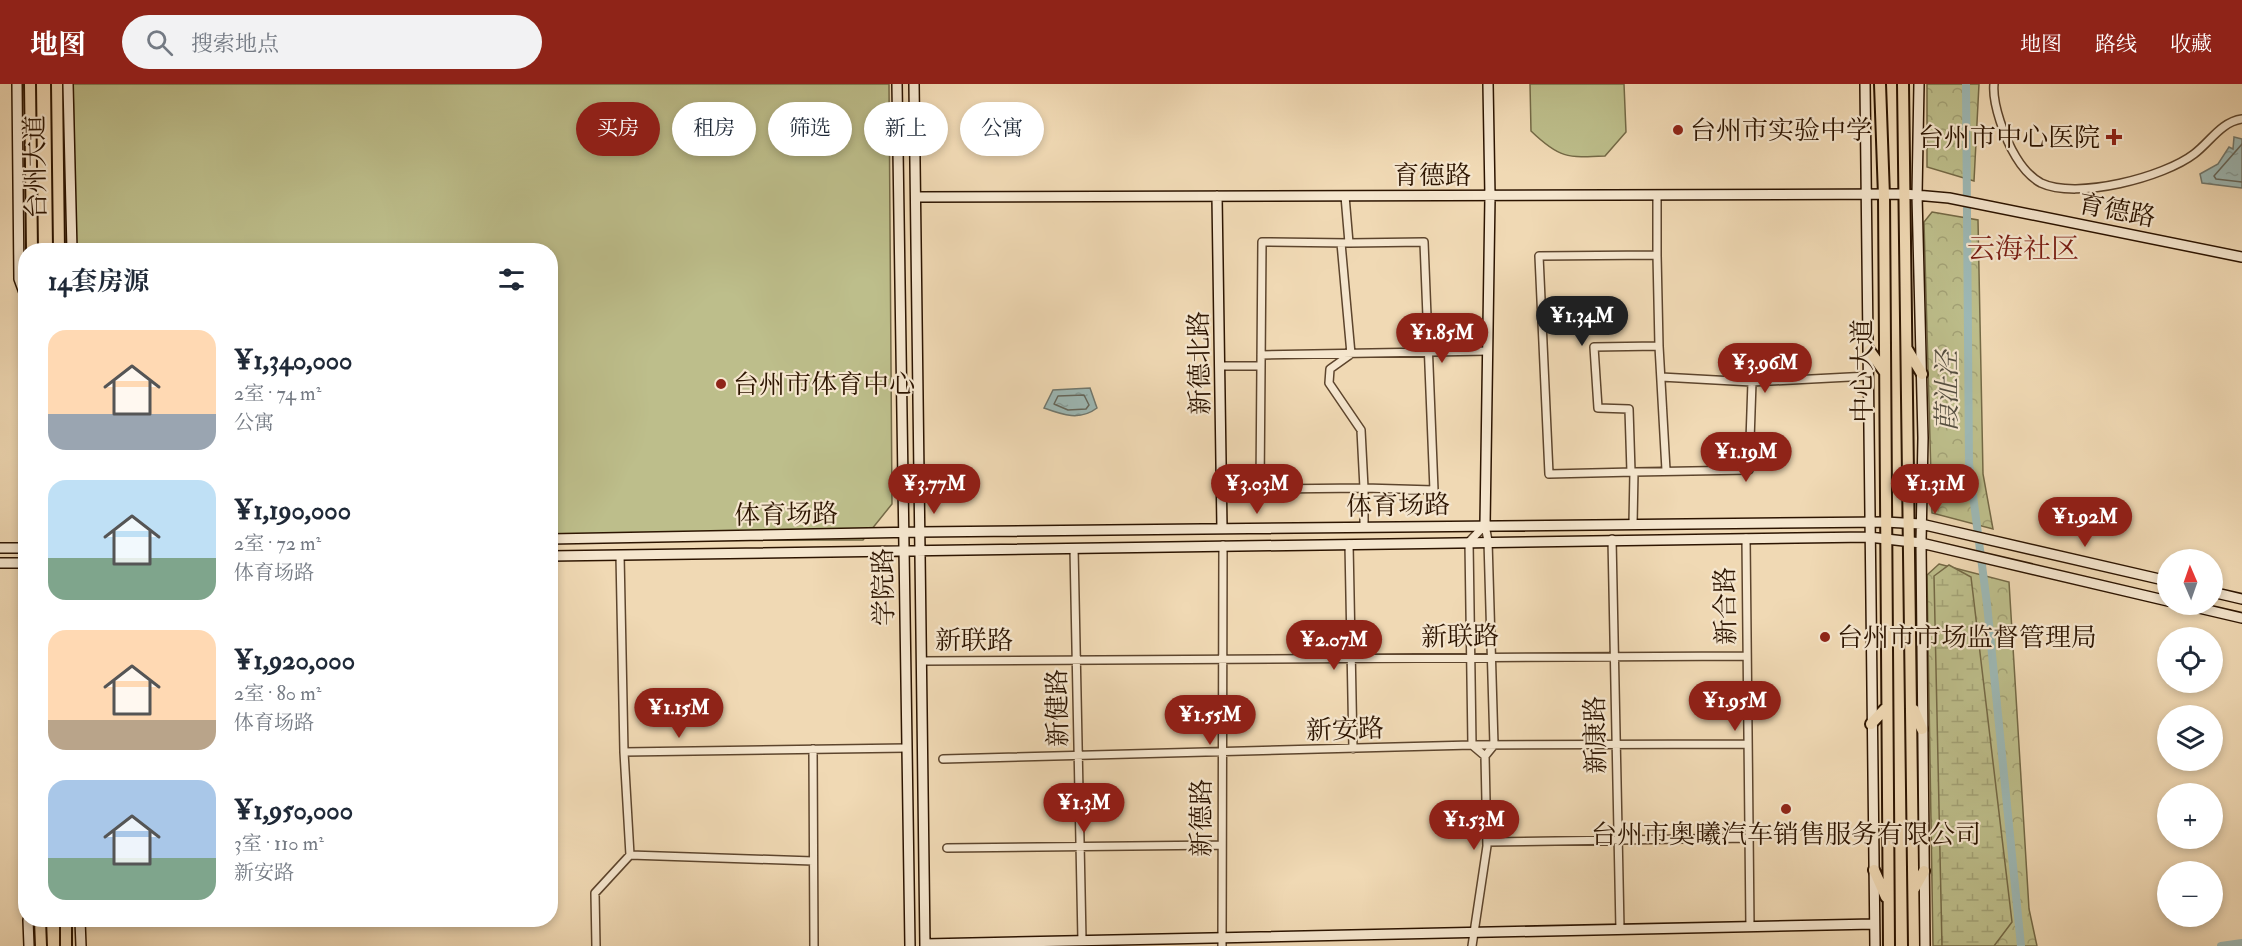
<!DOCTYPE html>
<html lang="zh">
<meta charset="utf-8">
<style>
body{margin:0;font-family:"IM FELL Double Pica","Noto Serif SC",serif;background:#f2f2f3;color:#1f2937;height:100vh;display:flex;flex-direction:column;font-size:22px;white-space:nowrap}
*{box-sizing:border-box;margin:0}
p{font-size:20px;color:#747a83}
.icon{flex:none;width:33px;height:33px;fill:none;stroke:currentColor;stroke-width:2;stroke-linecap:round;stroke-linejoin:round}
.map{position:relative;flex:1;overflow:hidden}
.drawer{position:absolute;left:18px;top:159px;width:540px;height:684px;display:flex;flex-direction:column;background:#fff;border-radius:24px;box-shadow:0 3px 9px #0003}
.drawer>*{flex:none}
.guide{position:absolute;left:576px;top:18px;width:570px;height:54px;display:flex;gap:12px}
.needle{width:39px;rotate:358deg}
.controls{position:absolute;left:2157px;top:465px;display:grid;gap:12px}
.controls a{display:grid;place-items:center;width:66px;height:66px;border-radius:50%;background:#fff;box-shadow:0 3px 9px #0003;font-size:30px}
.price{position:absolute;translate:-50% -51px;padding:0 14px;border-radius:21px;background:#8f2418;color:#fff;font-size:20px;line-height:39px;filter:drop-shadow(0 2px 3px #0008)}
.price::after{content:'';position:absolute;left:50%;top:36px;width:18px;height:14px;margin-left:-9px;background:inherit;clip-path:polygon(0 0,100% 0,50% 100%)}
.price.active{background:#222;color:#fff}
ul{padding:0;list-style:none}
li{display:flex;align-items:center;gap:18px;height:150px;padding:0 30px}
li span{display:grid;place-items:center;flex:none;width:168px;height:120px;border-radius:18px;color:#555}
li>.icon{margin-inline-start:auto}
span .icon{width:72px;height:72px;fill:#fffc;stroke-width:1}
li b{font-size:26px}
h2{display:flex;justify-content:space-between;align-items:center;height:72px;padding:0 30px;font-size:26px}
.pill{padding:0 21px;border-radius:27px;background:#fff;box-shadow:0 3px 9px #0003;font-size:21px;line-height:54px}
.pill.active{background:#8f2418;color:#fff}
header{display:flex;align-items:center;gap:36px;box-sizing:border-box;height:84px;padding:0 30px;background:#8f2418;color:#fff}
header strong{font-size:28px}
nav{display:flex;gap:33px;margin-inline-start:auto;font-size:21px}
.search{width:420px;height:54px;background:#f2f2f3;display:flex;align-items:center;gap:15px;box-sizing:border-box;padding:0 21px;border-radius:33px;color:#747a83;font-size:22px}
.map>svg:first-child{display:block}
.forest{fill:url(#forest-crowns);stroke:#746946;stroke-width:1.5}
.wetland{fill:url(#wetland-marsh);stroke:#746946;stroke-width:1.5}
.garden{fill:#bdbe8b;stroke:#746946;stroke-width:1.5}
.water{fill:url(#water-ripples);stroke:#70776d;stroke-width:1.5}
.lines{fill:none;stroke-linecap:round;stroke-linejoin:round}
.shore{stroke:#64665b;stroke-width:1.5}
.canal{stroke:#9db9b6;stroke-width:8}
.street-casing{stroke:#5d452d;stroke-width:10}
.secondary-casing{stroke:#2c1400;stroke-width:12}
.primary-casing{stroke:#2c1400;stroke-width:14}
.street{stroke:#f5e6ce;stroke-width:7}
.secondary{stroke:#f5e6ce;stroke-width:9}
.primary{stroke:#f0d9b4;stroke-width:10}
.poi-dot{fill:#8f2418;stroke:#f5e6ce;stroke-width:2}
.labels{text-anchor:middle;stroke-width:4.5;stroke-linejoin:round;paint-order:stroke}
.poi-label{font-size:26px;fill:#2c1400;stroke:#f5e6ce;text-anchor:start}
.street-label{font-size:26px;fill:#2c1400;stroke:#f5e6ce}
.water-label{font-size:27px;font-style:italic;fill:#544e40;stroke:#f5e6ce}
.quarter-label{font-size:28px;fill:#7a1f14;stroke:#f5e6ce}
</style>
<header>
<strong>地图</strong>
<div class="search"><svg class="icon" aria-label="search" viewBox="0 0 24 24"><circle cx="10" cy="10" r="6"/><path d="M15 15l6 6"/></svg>搜索地点</div>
<nav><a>地图</a><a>路线</a><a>收藏</a></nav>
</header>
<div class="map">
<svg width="2242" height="862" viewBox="0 0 2242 862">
<defs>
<pattern id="forest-crowns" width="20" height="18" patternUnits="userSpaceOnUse" patternTransform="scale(1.5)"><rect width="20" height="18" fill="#bdbe8b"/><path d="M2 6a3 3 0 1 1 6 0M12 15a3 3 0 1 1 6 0" fill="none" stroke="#a3a276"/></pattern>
<pattern id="wetland-marsh" width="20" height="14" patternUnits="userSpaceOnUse" patternTransform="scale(1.5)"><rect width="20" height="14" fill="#bdbe8b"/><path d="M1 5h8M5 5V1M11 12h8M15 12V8" fill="none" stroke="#a3a276"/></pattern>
<pattern id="water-ripples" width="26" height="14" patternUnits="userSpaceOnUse" patternTransform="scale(1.5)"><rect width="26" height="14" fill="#9db9b6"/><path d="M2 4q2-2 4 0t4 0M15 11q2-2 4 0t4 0" fill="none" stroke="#879e9b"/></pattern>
</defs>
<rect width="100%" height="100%" fill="#f0d9b4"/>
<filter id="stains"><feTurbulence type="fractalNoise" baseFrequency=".00333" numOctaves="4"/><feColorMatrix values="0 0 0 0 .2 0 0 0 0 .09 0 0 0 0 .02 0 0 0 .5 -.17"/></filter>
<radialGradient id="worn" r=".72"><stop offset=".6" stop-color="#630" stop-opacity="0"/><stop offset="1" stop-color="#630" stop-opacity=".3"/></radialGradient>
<!-- forest -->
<path class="forest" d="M 1927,0 L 1979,0 L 1974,97 L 1927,83 Z
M 1932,128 L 1978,136 L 1983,390 L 1993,445 L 1932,429 L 1924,138 Z
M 1939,480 L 2009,498 L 2029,825 L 2037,862 L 1933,862 L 1927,491 Z"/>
<!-- wetland -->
<path class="wetland" d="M 1949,481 L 1971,493 L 2012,838 L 1994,862 L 1942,862 L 1934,492 Z"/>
<!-- garden -->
<path class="garden" d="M 73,0 L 889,0 L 892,420 L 863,456 L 551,457 L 550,166 L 76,166 Z
M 1530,0 L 1624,0 L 1626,48 L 1605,72 C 1567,74 1559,74 1531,47 Z"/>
<!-- water -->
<path class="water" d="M 2234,53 L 2242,55 L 2242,104 L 2202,99 L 2200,90 L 2218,80 L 2229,63 L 2233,65 Z
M 1090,304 L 1097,324 C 1080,337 1063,331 1044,324 L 1053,306 Z"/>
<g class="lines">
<!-- shore -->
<path class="shore" d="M 2242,60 L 2214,92 L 2216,95 L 2242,98
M 1084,311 L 1089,321 L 1086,325 L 1068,326 L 1054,320 L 1058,312 Z"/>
<!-- canal -->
<path class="canal" d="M 1966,0 L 1969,380 L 1987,520 L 2021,862
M 2221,862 L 2242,859"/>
<!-- street casing -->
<g class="street-casing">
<path id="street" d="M 1994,0 C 1992,20 2005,55 2016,73 C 2022,83 2030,93 2041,99 C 2077,116 2164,93 2194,70 C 2210,58 2221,38 2242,35
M 1345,112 L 1349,159 L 1262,158 L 1260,405 L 1364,404 L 1364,443
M 1341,159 L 1351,270 L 1330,285 L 1329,299 L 1361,346 L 1364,404 L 1434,406 L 1424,158 L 1349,159
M 1659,262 L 1666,386
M 1261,271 L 1488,267
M 1220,282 L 1261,282
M 1661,293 L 1752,298 L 1869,292
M 1631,388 L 1629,325 L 1598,324 L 1594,263 L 1659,262 L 1657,171
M 1634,388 L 1749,386 L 1752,298
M 1633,440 L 1634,388 L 1549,390 L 1539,172 L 1657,171 L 1657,112
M 1485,441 L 1469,458 L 1472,661 L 1485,672
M 1746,454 L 1750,843
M 1612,455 L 1620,845
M 1349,460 L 1353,665
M 1074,464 L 1082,856
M 620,471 L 624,668 L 907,664
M 922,577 L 1747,572
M 813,665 L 814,862
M 943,675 L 1472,661 L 1748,660
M 1487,758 L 1749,754
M 947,764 L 1222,761
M 630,771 L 813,777
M 596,862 L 595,809 L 630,771 L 624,668
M 1222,862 L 1223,461
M 1472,862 L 1487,762 L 1485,672 L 1494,661 L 1488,457 L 1485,441"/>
</g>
<!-- secondary casing -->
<g class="secondary-casing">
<path id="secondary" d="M 17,0 L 19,195 L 26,214
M 68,0 L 72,166
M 897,0 L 910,862
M 914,0 L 925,862
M 1865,0 L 1875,862
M 1919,0 L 1917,111 L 1923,354 L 1921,459 L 1925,862
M 1217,112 L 1222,445
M 916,113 L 1904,110 L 1949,114 L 2242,173
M 1485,441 L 1490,112 L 1488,0
M 550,455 L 920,448 L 1885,438 L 1921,440 L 2168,497
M 0,464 L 26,464
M 550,472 L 1869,453 L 1921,459 L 2168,517
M 0,479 L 26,479
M 2212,508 L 2242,515
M 2182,520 L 2242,534
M 26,590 L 26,656
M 28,836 L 29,862
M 80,836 L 81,862
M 925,860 L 1874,840"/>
</g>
<!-- primary casing -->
<g class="primary-casing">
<path id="primary" d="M 30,0 L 32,166
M 57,0 L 59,166
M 1880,0 L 1884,112 L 1889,862
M 1903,0 L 1914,862
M 1907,265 L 1922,290
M 1869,266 L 1884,287
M 1914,626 L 1922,645
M 1871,640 L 1885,625
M 1874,786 L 1886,813
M 1914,805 L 1924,787
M 40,836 L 41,862
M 66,836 L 66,862"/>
</g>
<!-- street -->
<use href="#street" class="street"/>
<!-- secondary -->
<use href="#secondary" class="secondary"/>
<!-- primary -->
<use href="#primary" class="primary"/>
</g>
<!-- markers -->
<g class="poi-dot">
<circle cx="1678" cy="46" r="6"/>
<path d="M2111 44h6v6h6v6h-6v6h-6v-6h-6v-6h6z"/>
<circle cx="721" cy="300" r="6"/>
<circle cx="1825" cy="553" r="6"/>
<circle cx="1786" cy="725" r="6"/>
</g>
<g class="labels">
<!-- poi labels -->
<g class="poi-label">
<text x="1690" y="55">台州市实验中学</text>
<text x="2100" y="62" text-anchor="end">台州市中心医院</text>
<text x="733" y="309">台州市体育中心</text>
<text x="1837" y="562">台州市市场监督管理局</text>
<text x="1786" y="759" text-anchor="middle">台州市奥曦汽车销售服务有限公司</text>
</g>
<!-- street labels -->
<g class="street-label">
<text transform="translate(35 83) rotate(-91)" y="9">台州大道</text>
<text x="1432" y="100">育德路</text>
<text transform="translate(2117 126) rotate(11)" y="9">育德路</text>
<text transform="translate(1199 279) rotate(-91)" y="9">新德北路</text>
<text transform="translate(1862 287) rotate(-90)" y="9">中心大道</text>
<text transform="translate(1398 421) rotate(-1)" y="9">体育场路</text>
<text transform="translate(786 430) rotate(-1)" y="9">体育场路</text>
<text transform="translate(883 503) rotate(-91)" y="9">学院路</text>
<text transform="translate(1725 522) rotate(-91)" y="9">新合路</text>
<text transform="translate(1460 552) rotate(-1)" y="9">新联路</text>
<text x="974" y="565">新联路</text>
<text transform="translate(1057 624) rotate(-91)" y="9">新健路</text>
<text transform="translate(1345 645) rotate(-2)" y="9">新安路</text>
<text transform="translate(1595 651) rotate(-91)" y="9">新康路</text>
<text transform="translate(1201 734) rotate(-90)" y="9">新德路</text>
</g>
<!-- water labels -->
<g class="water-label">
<text transform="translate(1947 307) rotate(-90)" y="9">葭沚泾</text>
</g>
<!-- quarter labels -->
<g class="quarter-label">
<text x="2023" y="174">云海社区</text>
</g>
</g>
<rect width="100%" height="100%" filter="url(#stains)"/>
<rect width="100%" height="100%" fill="url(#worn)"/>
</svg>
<div class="controls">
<a><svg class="needle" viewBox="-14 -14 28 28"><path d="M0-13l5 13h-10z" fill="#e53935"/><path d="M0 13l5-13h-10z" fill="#747a83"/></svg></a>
<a><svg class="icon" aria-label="locate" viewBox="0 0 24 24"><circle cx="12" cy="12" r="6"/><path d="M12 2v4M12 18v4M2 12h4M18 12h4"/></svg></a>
<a><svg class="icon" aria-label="layers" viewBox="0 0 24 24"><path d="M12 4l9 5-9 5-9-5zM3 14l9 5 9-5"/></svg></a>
<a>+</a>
<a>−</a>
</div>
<b class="price active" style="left:1582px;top:263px">¥1.34M</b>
<b class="price" style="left:1442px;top:280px">¥1.85M</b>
<b class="price" style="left:1765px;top:310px">¥3.96M</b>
<b class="price" style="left:1746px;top:399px">¥1.19M</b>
<b class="price" style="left:934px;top:431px">¥3.77M</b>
<b class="price" style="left:1257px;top:431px">¥3.03M</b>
<b class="price" style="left:1935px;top:431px">¥1.31M</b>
<b class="price" style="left:2085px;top:464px">¥1.92M</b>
<b class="price" style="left:1334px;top:587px">¥2.07M</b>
<b class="price" style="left:1735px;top:648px">¥1.95M</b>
<b class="price" style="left:679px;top:655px">¥1.15M</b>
<b class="price" style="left:1210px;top:662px">¥1.55M</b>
<b class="price" style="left:1084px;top:750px">¥1.3M</b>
<b class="price" style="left:1474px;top:767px">¥1.53M</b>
<div class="guide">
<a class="pill active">买房</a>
<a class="pill">租房</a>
<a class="pill">筛选</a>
<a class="pill">新上</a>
<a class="pill">公寓</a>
</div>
<section class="drawer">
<h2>14套房源<svg class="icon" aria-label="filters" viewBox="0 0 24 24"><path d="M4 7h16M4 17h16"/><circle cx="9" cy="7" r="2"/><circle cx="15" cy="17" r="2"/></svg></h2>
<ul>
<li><span style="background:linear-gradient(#ffd9b3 70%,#9aa5b1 0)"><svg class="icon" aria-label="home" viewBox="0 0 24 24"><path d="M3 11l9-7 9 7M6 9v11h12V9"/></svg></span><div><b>¥1,340,000</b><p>2室 · 74 m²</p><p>公寓</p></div></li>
<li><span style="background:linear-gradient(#bfe0f5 65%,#7fa58c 0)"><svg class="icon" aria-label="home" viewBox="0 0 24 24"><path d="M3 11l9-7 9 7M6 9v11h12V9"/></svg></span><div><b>¥1,190,000</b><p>2室 · 72 m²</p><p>体育场路</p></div></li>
<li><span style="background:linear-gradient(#ffd9b3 75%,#b9a48a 0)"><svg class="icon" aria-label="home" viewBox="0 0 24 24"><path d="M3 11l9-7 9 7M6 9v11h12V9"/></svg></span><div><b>¥1,920,000</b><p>2室 · 80 m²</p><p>体育场路</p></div></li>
<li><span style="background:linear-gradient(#a9c7e8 65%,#7fa58c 0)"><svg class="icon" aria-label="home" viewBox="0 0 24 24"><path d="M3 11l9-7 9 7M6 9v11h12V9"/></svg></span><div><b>¥1,950,000</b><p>3室 · 110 m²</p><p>新安路</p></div></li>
</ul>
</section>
</div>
